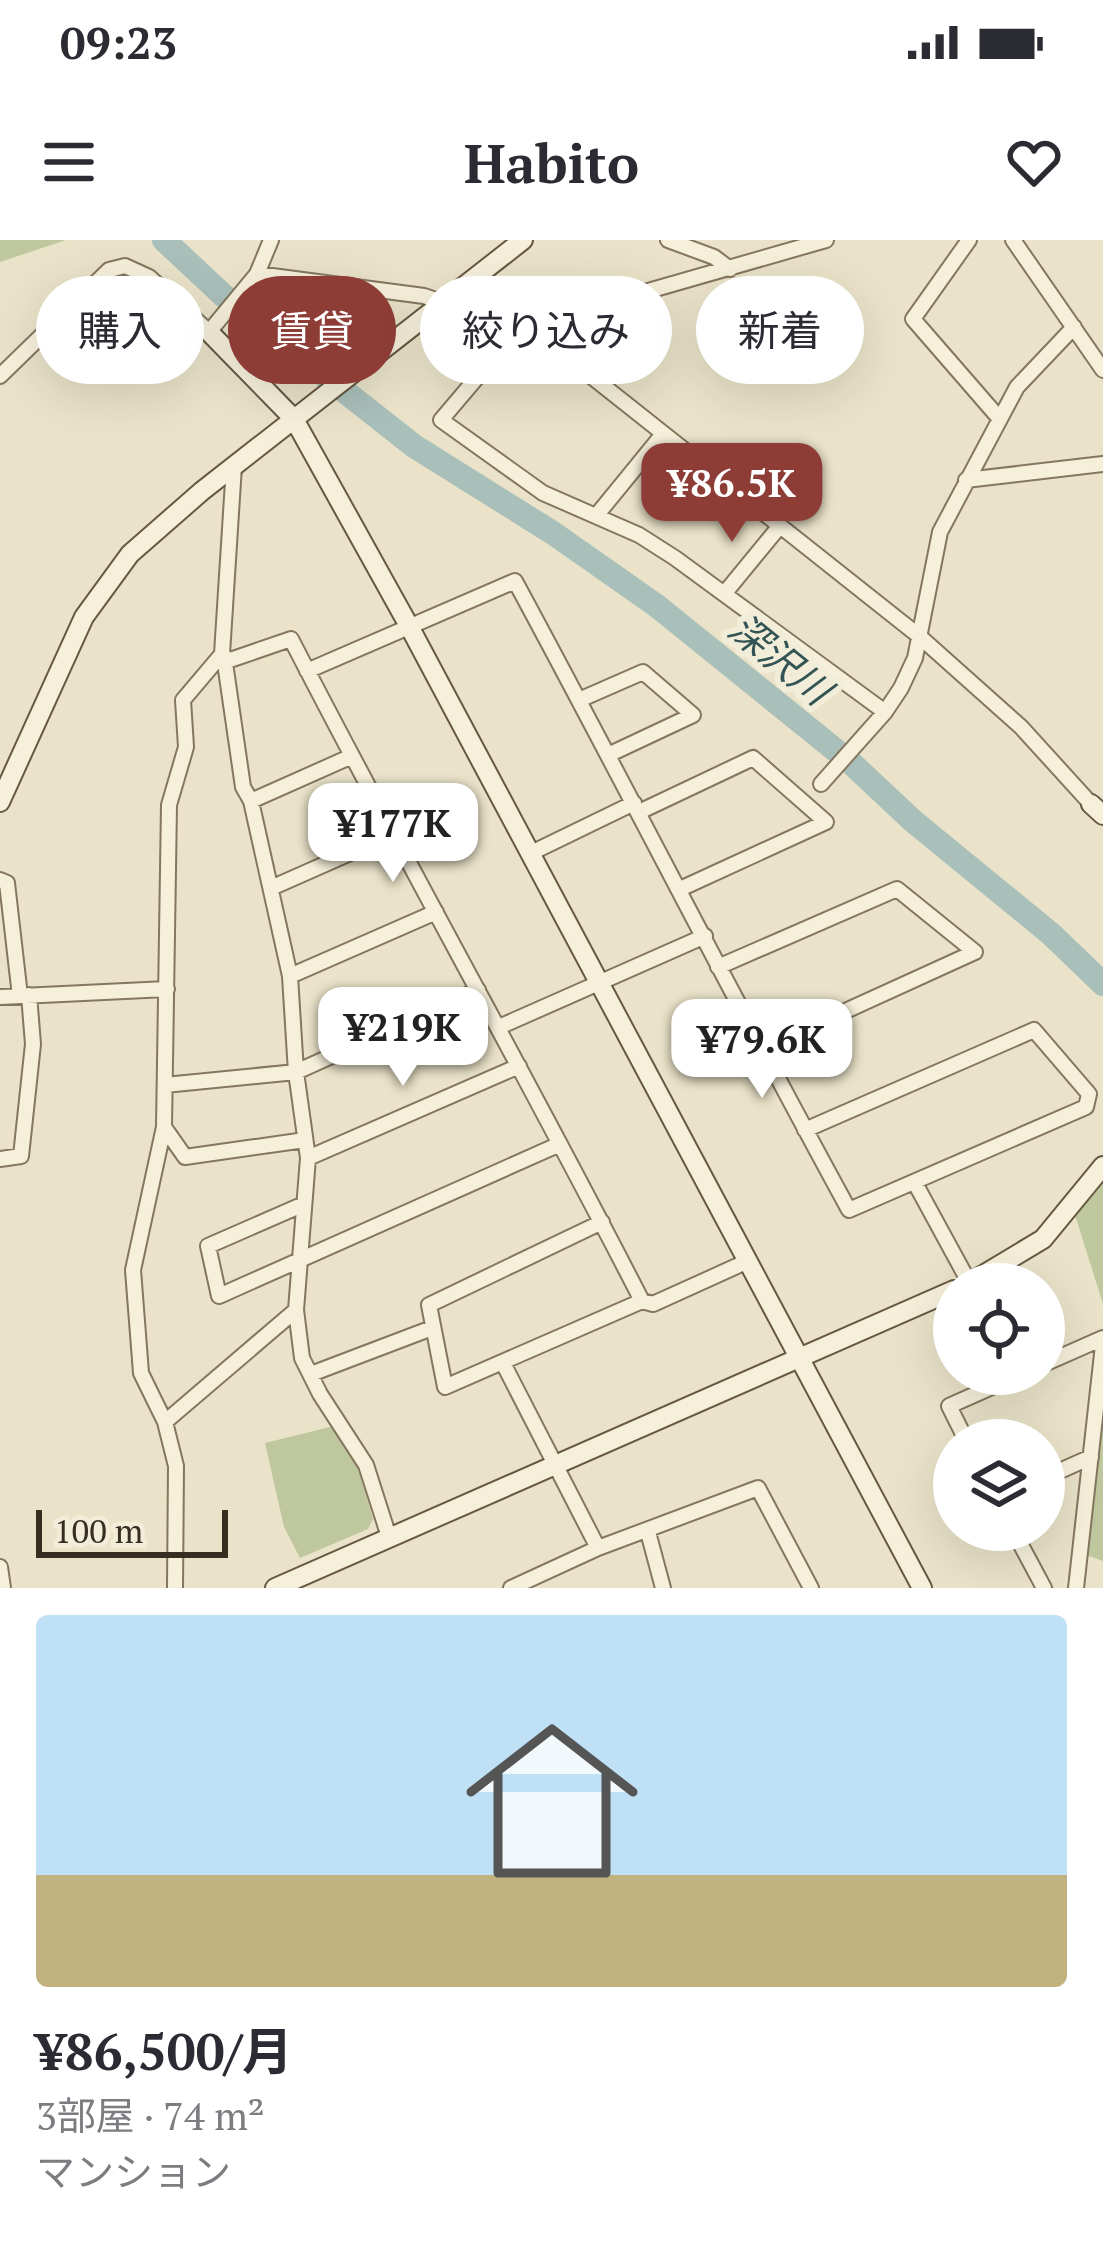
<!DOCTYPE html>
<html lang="ja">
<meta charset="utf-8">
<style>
body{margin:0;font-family:"PT Serif","Noto Sans JP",serif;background:#f2f2f3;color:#2b2b33;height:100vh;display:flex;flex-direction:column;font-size:45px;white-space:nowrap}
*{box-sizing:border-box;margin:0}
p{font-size:39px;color:#7c7c81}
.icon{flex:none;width:66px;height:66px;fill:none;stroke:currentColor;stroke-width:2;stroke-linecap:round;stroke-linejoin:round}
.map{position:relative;height:1348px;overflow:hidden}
.sheet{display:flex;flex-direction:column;background:#fff;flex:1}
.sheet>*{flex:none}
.hud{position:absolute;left:36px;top:36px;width:1032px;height:108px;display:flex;gap:24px}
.buttons{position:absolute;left:933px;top:1023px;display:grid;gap:24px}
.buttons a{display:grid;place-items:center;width:132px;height:132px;border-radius:50%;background:#fff;box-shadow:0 12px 48px #0002;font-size:60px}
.scale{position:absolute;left:36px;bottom:30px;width:192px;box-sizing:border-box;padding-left:12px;border:6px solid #372e21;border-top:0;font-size:33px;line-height:42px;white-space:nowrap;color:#372e21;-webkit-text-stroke:9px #f2edd8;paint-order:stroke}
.price{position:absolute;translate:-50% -102px;padding:0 27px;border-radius:24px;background:#fff;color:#222;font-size:39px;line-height:78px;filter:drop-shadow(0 3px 6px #0008)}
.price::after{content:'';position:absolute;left:50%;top:72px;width:36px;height:27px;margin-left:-18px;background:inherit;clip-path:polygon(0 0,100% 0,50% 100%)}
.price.selected{background:#8d3d36;color:#fff}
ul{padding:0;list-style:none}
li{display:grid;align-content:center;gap:24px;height:636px;padding:0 36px}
li span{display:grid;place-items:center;height:372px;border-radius:12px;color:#555}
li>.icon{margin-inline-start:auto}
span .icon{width:216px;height:216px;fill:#fffc;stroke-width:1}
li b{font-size:51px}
.chip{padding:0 42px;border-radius:54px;background:#fff;box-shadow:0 12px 48px #0002;font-size:42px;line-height:108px}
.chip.selected{background:#8d3d36;color:#fff}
.status{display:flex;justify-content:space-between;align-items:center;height:84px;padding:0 60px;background:#fff;direction:ltr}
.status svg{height:33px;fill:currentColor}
header{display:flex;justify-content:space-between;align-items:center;height:156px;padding:0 36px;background:#fff;font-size:54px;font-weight:700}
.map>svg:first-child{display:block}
.green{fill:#bfc79e}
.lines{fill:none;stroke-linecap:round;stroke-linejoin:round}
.river{stroke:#a9bfba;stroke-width:24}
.street-casing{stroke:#85765f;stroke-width:18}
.secondary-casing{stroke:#675842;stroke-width:22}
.street{stroke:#f6f0db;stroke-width:14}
.secondary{stroke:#f6f0db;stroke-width:18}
.labels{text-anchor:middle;stroke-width:12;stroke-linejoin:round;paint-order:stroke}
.water-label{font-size:39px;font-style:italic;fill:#325455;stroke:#f2edd8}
</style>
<div class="status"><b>09:23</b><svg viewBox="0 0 49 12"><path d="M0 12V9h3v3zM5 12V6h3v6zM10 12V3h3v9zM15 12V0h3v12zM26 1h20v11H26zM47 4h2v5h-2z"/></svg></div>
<header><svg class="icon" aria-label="menu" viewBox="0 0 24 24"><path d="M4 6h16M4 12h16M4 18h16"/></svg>Habito<svg class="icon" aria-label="heart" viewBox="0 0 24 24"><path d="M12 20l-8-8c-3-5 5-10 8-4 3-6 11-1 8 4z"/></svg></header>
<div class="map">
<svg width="1103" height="1348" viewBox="0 0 1103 1348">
<rect width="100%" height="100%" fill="#eae3c9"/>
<!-- green -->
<path class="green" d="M 0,0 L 66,0 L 0,22 Z
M 1103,941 L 1103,1064 L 1075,975 Z
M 1103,1105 L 1103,1321 L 1083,1314 Z
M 334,1186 L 357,1225 L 373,1279 L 368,1289 L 300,1318 L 284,1287 L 265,1203 Z"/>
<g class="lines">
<!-- river -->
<path class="river" d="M 164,0 L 224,56 L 414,206 L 553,293 L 657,366 L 849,521 L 913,581 L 1051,694 L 1103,744"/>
<!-- street casing -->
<g class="street-casing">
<path id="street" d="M 668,0 L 714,17 L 730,29
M 826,0 L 519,88 L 441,180 L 543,253 L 639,295 L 675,318 L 885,472
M 969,0 L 913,79 L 999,178
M 1013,0 L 1103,130
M 257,34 L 424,56 L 519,88 L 577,125 L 919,396 L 1021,487 L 1091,564
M 0,136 L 109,30 L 125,26 L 149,37 L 209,92 L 257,34 L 271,0
M 966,240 L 1103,224
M 596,276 L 663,194
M 724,354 L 779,287
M 224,416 L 243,547 L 251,561 L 290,736 L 296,832 L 308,918 L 296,1070 L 302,1118 L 320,1154 L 366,1225 L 389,1297
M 227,421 L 291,399 C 405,621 528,838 642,1061 L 445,1147 L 429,1065 L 602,982
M 307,431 L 515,341 C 628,550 735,762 849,970 L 1086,867 L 1089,854 L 1034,790 L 805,890
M 579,460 L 643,432 L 693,475 L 608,515
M 821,544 L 885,472 L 901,448 L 915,418 L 940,292 L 1017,147 L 1074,87
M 251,561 L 352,516
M 639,572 L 753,518 L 826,582 L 680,649
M 529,614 L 634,563
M 0,640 L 7,643 L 20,756
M 271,648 L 393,594
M 718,727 L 897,649 L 975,712 L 762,809
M 290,736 L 436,672
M 0,757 L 167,749
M 499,787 L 705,696
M 165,845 L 296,832 L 478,750
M 164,887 L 185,917 L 305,900
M 308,918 L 519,826
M 0,919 L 21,916 L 33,804 L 29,755
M 915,943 L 970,1044
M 304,964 L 208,1006 L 219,1056 L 560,904
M 642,1061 L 653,1064 L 748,1021
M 503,1123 L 598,1308
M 1044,1124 L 1103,1098
M 311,1134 L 432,1088
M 165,1182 L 296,1070
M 966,1200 L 949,1166 L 1021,1134
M 1044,1238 L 1091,1217
M 1013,1290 L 1044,1348
M 648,1292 L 663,1348
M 0,1327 L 3,1348
M 175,1348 L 176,1226 L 165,1182 L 141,1133 L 133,1030 L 164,887 L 169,565 L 186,507 L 183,460 L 222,414 L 234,226
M 511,1348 L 598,1308 L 758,1248 L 811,1348
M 1076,1348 L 1103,1105"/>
</g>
<!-- secondary casing -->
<g class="secondary-casing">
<path id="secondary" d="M 209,92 L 294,179 L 409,386 L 922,1348
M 0,562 L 84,377 L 130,314 L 202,251 L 523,0
M 1091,564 L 1103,575
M 968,1044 L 1043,999 L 1103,926
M 275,1348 L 954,1050"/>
</g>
<!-- street -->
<use href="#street" class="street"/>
<!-- secondary -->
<use href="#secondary" class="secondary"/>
</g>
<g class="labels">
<!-- water labels -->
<g class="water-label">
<text transform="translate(780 419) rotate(39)" y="14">深沢川</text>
</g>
</g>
</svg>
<div class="buttons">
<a><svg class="icon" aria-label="locate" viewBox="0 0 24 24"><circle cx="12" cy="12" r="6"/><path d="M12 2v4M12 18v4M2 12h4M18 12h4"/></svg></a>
<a><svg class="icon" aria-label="layers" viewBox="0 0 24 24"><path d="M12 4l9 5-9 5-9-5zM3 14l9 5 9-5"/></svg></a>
</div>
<div class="scale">100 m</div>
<b class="price selected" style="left:732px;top:305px">¥86.5K</b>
<b class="price" style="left:393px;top:645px">¥177K</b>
<b class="price" style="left:403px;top:849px">¥219K</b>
<b class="price" style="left:762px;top:861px">¥79.6K</b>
<div class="hud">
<a class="chip">購入</a>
<a class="chip selected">賃貸</a>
<a class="chip">絞り込み</a>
<a class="chip">新着</a>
</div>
</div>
<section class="sheet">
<ul>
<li><span style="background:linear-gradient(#bfe0f5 70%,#c2b280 0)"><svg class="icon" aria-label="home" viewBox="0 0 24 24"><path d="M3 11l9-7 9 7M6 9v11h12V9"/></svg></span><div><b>¥86,500/月</b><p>3部屋 · 74 m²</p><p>マンション</p></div></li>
</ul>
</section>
